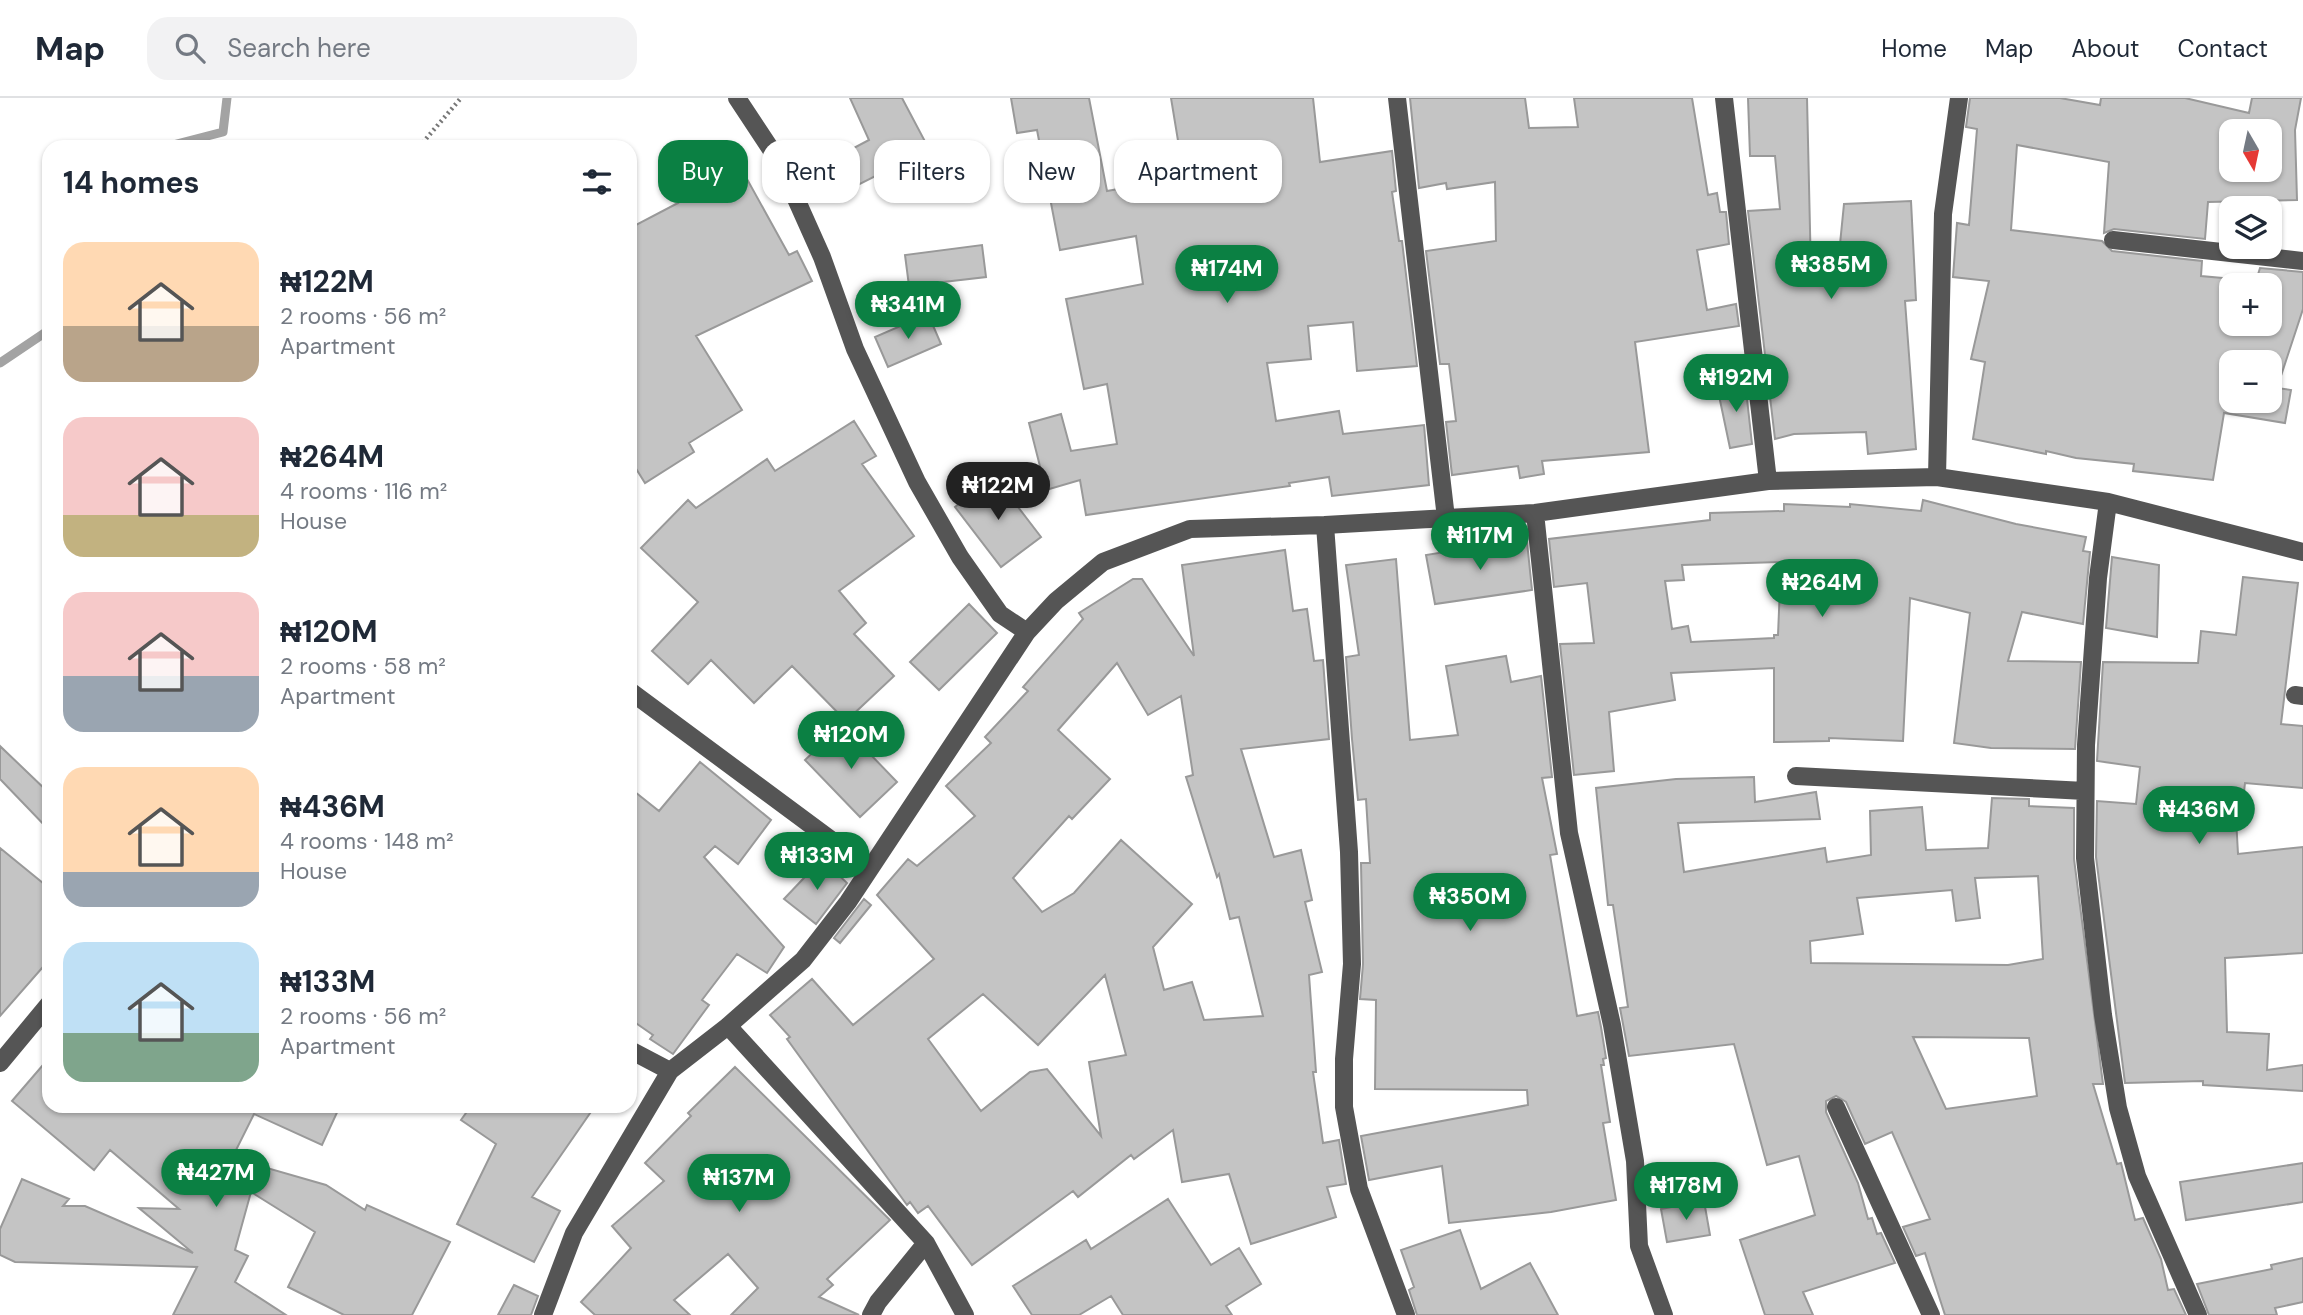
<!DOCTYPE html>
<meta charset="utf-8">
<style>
body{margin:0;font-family:"DM Sans",sans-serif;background:#f2f2f3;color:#1f2937;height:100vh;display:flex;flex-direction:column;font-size:26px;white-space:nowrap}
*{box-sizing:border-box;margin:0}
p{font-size:23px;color:#747a83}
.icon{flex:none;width:38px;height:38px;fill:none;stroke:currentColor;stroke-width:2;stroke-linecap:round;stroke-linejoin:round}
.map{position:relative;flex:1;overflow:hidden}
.details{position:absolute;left:42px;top:42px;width:595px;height:973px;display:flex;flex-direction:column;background:#fff;border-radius:21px;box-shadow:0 2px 5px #0004}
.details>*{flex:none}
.top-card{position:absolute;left:658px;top:42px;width:665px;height:63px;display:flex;gap:14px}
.needle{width:46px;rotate:171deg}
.tools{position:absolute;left:2219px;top:21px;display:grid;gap:14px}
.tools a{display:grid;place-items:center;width:63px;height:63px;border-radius:14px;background:#fff;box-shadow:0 2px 5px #0004;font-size:35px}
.price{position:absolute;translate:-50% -60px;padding:0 16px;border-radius:24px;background:#0b8043;color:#fff;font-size:23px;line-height:46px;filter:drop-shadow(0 2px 4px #0008)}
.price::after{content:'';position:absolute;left:50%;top:42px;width:21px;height:16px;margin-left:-10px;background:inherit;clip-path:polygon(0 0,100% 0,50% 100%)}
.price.selected{background:#222;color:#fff}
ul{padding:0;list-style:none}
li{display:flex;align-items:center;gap:21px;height:175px;padding:0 21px}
li span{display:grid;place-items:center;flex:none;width:196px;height:140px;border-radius:21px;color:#555}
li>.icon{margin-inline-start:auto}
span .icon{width:84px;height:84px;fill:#fffc;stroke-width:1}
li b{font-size:30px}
h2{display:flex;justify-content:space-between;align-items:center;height:84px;padding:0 21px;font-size:30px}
.chip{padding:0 24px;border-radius:21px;background:#fff;box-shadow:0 2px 5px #0004;font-size:24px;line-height:63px}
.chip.selected{background:#0b8043;color:#fff}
header{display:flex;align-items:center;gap:42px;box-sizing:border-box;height:98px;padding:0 35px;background:#fff;border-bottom:2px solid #e0e1e3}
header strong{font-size:33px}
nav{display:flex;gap:38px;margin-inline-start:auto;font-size:24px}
.search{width:490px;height:63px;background:#f2f2f3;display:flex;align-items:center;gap:18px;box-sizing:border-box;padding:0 24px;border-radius:21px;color:#747a83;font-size:26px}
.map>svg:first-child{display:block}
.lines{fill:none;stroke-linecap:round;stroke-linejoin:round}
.stream{stroke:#a3a3a3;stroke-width:9}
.building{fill:#c4c4c4;stroke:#999;stroke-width:2;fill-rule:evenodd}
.path{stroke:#777;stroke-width:4.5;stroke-dasharray:2 3.5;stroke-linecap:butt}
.minor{stroke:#555;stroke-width:18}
</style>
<header>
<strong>Map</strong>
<div class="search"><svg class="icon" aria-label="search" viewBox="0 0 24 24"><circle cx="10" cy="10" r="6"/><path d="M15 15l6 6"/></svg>Search here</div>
<nav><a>Home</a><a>Map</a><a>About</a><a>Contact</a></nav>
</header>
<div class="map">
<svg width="2303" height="1217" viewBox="0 0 2303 1217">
<rect width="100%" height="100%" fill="#fff"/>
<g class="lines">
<!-- stream -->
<path class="stream" d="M 165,49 L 223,34 L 227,0
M 0,265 L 49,232"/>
</g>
<!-- building -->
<path class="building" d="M 850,0 L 902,0 L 929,51 L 848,92 L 833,61 L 869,42 Z
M 1011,0 L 1089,0 L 1107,93 L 1184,79 L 1171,0 L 1313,0 L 1320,64 L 1392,53 L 1396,93 L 1392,94 L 1399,143 L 1402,143 L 1417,268 L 1357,273 L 1353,224 L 1308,228 L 1311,261 L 1267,265 L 1276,323 L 1339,313 L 1343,336 L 1424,327 L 1429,387 L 1332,398 L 1329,379 L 1289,385 L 1290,388 L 1086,417 L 1080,382 L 1046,392 L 1029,325 L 1061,316 L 1071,353 L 1117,346 L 1107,286 L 1084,291 L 1066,201 L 1143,186 L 1136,138 L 1060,152 L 1037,32 L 1017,35 Z
M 1410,0 L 1525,0 L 1529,30 L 1578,29 L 1574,0 L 1692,0 L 1708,97 L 1717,95 L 1720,114 L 1726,114 L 1729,146 L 1697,152 L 1707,212 L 1736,206 L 1739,228 L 1635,244 L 1649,354 L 1542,363 L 1544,376 L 1520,380 L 1518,368 L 1452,377 L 1446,324 L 1456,323 L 1449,266 L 1440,266 L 1426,153 L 1496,143 L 1495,84 L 1447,91 L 1446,85 L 1419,90 Z
M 1748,0 L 1807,0 L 1811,175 L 1837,176 L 1844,106 L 1911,103 L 1916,202 L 1905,203 L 1916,351 L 1868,356 L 1866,334 L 1794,336 L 1775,341 L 1748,113 L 1780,111 L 1775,58 L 1750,58 Z
M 1970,0 L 2060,0 L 2100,7 L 2101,0 L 2185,0 L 2249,15 L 2252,0 L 2301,0 L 2295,32 L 2297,102 L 2208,104 L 2205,141 L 2114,131 L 2104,135 L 2109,64 L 2017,47 L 2011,132 L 2102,143 L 2112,153 L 2202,163 L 2201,178 L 2256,183 L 2260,170 L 2303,174 L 2303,211 L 2277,290 L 2291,292 L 2285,325 L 2224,315 L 2213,382 L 2133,373 L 2134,366 L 2076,360 L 2046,353 L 2046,356 L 1973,341 L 1985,264 L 1971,261 L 1989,183 L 1953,179 L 1957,125 L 1969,127 L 1977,31 L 1966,29 ZM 2231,33 L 2270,33 L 2270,72 L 2231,72 ZM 2231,187 L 2270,187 L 2270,226 L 2231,226 ZM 2231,264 L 2270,264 L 2270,303 L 2231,303 Z
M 722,71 L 732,89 L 747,81 L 789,157 L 797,153 L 812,183 L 696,238 L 742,312 L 689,345 L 694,354 L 645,385 L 630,361 L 630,130 L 678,105 L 673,97 Z
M 982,147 L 986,179 L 909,188 L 905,157 Z
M 928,216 L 941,246 L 888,269 L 875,239 Z
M 1745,283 L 1752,346 L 1730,350 L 1717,288 Z
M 854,323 L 876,358 L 862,366 L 914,438 L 839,493 L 866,525 L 854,536 L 894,578 L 846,623 L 792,568 L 754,605 L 711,562 L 688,586 L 652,553 L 698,504 L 641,450 L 688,402 L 696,410 L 767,361 L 775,373 Z
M 995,379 L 1041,439 L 1001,469 L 955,409 Z
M 1923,402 L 2016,426 L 2086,439 L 2083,453 L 2090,454 L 2083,526 L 2022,514 L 2008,563 L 2081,564 L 2075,651 L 1991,650 L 1954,645 L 1970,515 L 1910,500 L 1903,643 L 1829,640 L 1829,643 L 1774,644 L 1774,570 L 1671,575 L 1675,602 L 1609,614 L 1614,673 L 1574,677 L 1560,546 L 1594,545 L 1587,485 L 1554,489 L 1549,441 L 1710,422 L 1710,415 L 1784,413 L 1784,406 L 1850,409 L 1850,406 L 1921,413 ZM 1781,464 L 1778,537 L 1774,537 L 1774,540 L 1691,544 L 1688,528 L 1672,531 L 1665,483 L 1684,482 L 1682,467 Z
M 1507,444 L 1527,444 L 1532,492 L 1435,506 L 1426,457 Z
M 1285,452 L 1293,513 L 1307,511 L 1314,563 L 1323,562 L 1329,641 L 1241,651 L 1274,759 L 1301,752 L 1312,802 L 1305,804 L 1322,874 L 1309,877 L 1316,974 L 1313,974 L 1323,1045 L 1339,1042 L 1346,1086 L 1327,1089 L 1336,1119 L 1251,1146 L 1229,1076 L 1182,1084 L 1173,1032 L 1134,1061 L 1131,1057 L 1078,1099 L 1073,1093 L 972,1167 L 928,1108 L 918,1115 L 910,1104 L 907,1107 L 787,941 L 790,939 L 770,917 L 812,881 L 853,927 L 934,861 L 877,797 L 908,761 L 917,768 L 975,718 L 946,688 L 991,645 L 985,639 L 1028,593 L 1023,589 L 1083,521 L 1079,515 L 1133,481 L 1142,481 L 1194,558 L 1182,467 ZM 1117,565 L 1148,617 L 1181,598 L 1193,677 L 1186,679 L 1217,779 L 1219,776 L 1230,821 L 1239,819 L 1263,918 L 1204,922 L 1192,884 L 1164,892 L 1153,849 L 1192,806 L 1121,742 L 1074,795 L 1042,814 L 1013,780 L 1069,718 L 1072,721 L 1110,681 L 1058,632 ZM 1105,877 L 1126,957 L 1089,964 L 1101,1038 L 1047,971 L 1030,974 L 981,1013 L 928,941 L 983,896 L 1038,947 Z
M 2112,459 L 2159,467 L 2157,539 L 2106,530 Z
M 1396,461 L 1410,642 L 1458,637 L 1446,568 L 1506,558 L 1511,584 L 1541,578 L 1552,679 L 1542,680 L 1557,756 L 1550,757 L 1577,918 L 1598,914 L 1601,929 L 1606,960 L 1603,961 L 1604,967 L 1601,967 L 1610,1024 L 1603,1025 L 1616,1102 L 1551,1114 L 1449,1125 L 1442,1068 L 1369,1082 L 1361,1038 L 1528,1007 L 1527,992 L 1375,991 L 1376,902 L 1360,901 L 1363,866 L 1361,765 L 1370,765 L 1366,701 L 1358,702 L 1352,641 L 1346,559 L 1359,557 L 1346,467 Z
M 2243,479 L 2298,485 L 2281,626 L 2303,628 L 2303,690 L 2245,685 L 2243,703 L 2235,702 L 2238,756 L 2303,749 L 2303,855 L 2225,860 L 2227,934 L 2269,936 L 2267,972 L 2303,967 L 2303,993 L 2203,987 L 2203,983 L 2125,985 L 2096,759 L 2097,703 L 2136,706 L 2140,669 L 2097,663 L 2103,564 L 2198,565 L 2201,533 L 2236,537 Z
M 969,506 L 997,535 L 939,592 L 910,564 Z
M 842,627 L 897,684 L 860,719 L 805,662 Z
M 0,648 L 49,695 L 49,732 L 0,681 Z
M 700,664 L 771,722 L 738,766 L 715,748 L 704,759 L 784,849 L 767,875 L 737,856 L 702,902 L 709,907 L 673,956 L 650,941 L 653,937 L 630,921 L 630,690 L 659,713 Z
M 1754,679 L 1755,704 L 1816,694 L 1820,721 L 1678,725 L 1684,774 L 1825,750 L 1827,764 L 1871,757 L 1870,713 L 1922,709 L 1926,752 L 1988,750 L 1992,700 L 2029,701 L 2029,708 L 2074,710 L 2074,761 L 2103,986 L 2093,986 L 2117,1066 L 2121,1065 L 2135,1122 L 2143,1120 L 2161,1161 L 2168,1192 L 2174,1191 L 2186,1217 L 1945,1217 L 1925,1155 L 1916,1158 L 1903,1129 L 1930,1121 L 1892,1034 L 1865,1046 L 1846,1004 L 1836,998 L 1826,1003 L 1826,1014 L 1858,1085 L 1868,1121 L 1872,1120 L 1877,1136 L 1881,1135 L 1895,1165 L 1803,1194 L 1813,1217 L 1765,1217 L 1740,1142 L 1815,1117 L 1799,1058 L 1767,1067 L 1734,946 L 1629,958 L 1620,910 L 1628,909 L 1613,807 L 1608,807 L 1596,690 L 1676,681 ZM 2038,778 L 2043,861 L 2008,867 L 1811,865 L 1810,843 L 1863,836 L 1857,800 L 1952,792 L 1956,823 L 1980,820 L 1975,780 ZM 1913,939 L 2029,940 L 2037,998 L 1946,1011 Z
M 0,750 L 49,790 L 49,862 L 0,918 Z
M 822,761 L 847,785 L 816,826 L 784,801 Z
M 864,801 L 871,807 L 840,845 L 834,840 Z
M 49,960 L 49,1008 L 340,1008 L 322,1047 L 254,1016 L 232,1060 L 326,1087 L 365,1112 L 367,1107 L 450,1144 L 412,1217 L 344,1217 L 288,1189 L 315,1134 L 251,1094 L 235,1152 L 248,1158 L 235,1184 L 286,1217 L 173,1217 L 197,1169 L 15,1164 L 0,1157 L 0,1131 L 22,1081 L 69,1101 L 63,1108 L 85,1108 L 193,1155 L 139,1110 L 179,1111 L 110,1052 L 94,1072 L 12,1003 Z
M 735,969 L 890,1122 L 827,1181 L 833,1187 L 819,1199 L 859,1217 L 731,1217 L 758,1190 L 728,1156 L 674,1202 L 690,1217 L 595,1217 L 581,1204 L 631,1150 L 612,1128 L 664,1083 L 645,1065 L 691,1018 L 688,1015 Z
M 471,1008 L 595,1008 L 532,1099 L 560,1113 L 534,1164 L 457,1126 L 496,1046 L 461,1022 Z
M 2303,1065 L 2303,1104 L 2186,1122 L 2180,1084 Z
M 1168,1101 L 1211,1167 L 1239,1150 L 1261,1186 L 1226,1208 L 1232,1217 L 1123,1217 L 1111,1198 L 1079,1217 L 1032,1217 L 1013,1188 L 1086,1142 L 1091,1151 Z
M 1704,1103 L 1710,1137 L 1667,1144 L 1661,1111 Z
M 1460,1132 L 1481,1191 L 1530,1165 L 1558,1217 L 1417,1217 L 1409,1192 L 1414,1189 L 1401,1152 Z
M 2303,1160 L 2303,1204 L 2275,1210 L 2277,1217 L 2209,1217 L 2197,1186 L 2272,1171 L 2271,1167 Z
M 514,1187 L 538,1198 L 531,1217 L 498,1217 Z"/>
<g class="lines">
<!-- path -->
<path class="path" d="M 419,49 L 461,0"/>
<!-- minor -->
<path class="minor" d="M 737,0 L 780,65 L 822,159 L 855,251 L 917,384 L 960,459 L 1000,516 L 1027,534
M 1397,0 L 1446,420
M 1724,0 L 1768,383
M 2113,142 L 2303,163
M 1937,379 L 1943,116 L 1959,0
M 2108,404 L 2098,480 L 2086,647 L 2085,760 L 2103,917 L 2118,1010 L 2137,1078 L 2198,1217
M 1535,415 L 1569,735 L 1612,927 L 1635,1063 L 1639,1148 L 1664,1217
M 1325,427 L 1349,754 L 1352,866 L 1344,961 L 1344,1009 L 1359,1091 L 1406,1217
M 630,593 L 869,770
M 2295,597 L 2303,598
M 1796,678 L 2085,693
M 728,928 L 926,1145 L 965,1217
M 630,952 L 670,973
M 0,965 L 49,906
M 1836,1009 L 1931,1217
M 543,1217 L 574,1135 L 670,973 L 728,928 L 803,862 L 848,804 L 1027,534 L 1056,503 L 1103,464 L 1190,431 L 1325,427 L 1535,415 L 1768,383 L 1937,379 L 2108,404 L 2303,454
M 871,1217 L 878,1204 L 926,1145"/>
</g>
</svg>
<div class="tools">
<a><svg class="needle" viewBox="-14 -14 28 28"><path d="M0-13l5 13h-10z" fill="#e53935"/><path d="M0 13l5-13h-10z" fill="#747a83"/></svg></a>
<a><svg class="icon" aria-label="layers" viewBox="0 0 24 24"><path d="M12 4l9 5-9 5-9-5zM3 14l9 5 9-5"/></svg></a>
<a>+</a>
<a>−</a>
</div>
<b class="price" style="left:1831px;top:203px">₦385M</b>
<b class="price" style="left:1227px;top:207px">₦174M</b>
<b class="price" style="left:908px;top:243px">₦341M</b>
<b class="price" style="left:1736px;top:316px">₦192M</b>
<b class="price selected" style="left:998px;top:424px">₦122M</b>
<b class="price" style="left:1480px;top:474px">₦117M</b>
<b class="price" style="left:1822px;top:521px">₦264M</b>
<b class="price" style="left:851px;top:673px">₦120M</b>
<b class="price" style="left:2199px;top:748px">₦436M</b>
<b class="price" style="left:817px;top:794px">₦133M</b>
<b class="price" style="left:1470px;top:835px">₦350M</b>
<b class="price" style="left:216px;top:1111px">₦427M</b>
<b class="price" style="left:739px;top:1116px">₦137M</b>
<b class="price" style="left:1686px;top:1124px">₦178M</b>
<div class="top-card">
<a class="chip selected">Buy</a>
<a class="chip">Rent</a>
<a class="chip">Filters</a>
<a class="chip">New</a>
<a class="chip">Apartment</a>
</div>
<section class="details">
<h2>14 homes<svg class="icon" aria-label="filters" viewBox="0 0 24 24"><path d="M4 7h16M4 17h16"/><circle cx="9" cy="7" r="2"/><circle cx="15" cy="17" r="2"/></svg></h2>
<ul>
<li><span style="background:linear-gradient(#ffd9b3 60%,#b9a48a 0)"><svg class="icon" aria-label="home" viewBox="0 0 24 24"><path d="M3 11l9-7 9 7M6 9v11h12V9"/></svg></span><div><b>₦122M</b><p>2 rooms · 56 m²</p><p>Apartment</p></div></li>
<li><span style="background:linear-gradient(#f6c9c9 70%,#c2b280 0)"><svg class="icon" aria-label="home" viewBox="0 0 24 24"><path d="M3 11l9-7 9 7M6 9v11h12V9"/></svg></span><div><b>₦264M</b><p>4 rooms · 116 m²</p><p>House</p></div></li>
<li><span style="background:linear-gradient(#f6c9c9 60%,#9aa5b1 0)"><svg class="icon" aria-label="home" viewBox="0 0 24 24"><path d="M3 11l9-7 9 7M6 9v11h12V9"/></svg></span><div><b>₦120M</b><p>2 rooms · 58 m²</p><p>Apartment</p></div></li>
<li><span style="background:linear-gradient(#ffd9b3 75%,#9aa5b1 0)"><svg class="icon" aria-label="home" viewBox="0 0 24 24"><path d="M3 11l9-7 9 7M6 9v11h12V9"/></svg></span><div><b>₦436M</b><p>4 rooms · 148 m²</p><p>House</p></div></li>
<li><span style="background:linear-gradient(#bfe0f5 65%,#7fa58c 0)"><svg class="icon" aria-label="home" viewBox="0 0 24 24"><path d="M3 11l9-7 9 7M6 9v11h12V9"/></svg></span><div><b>₦133M</b><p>2 rooms · 56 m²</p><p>Apartment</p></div></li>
</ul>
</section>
</div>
